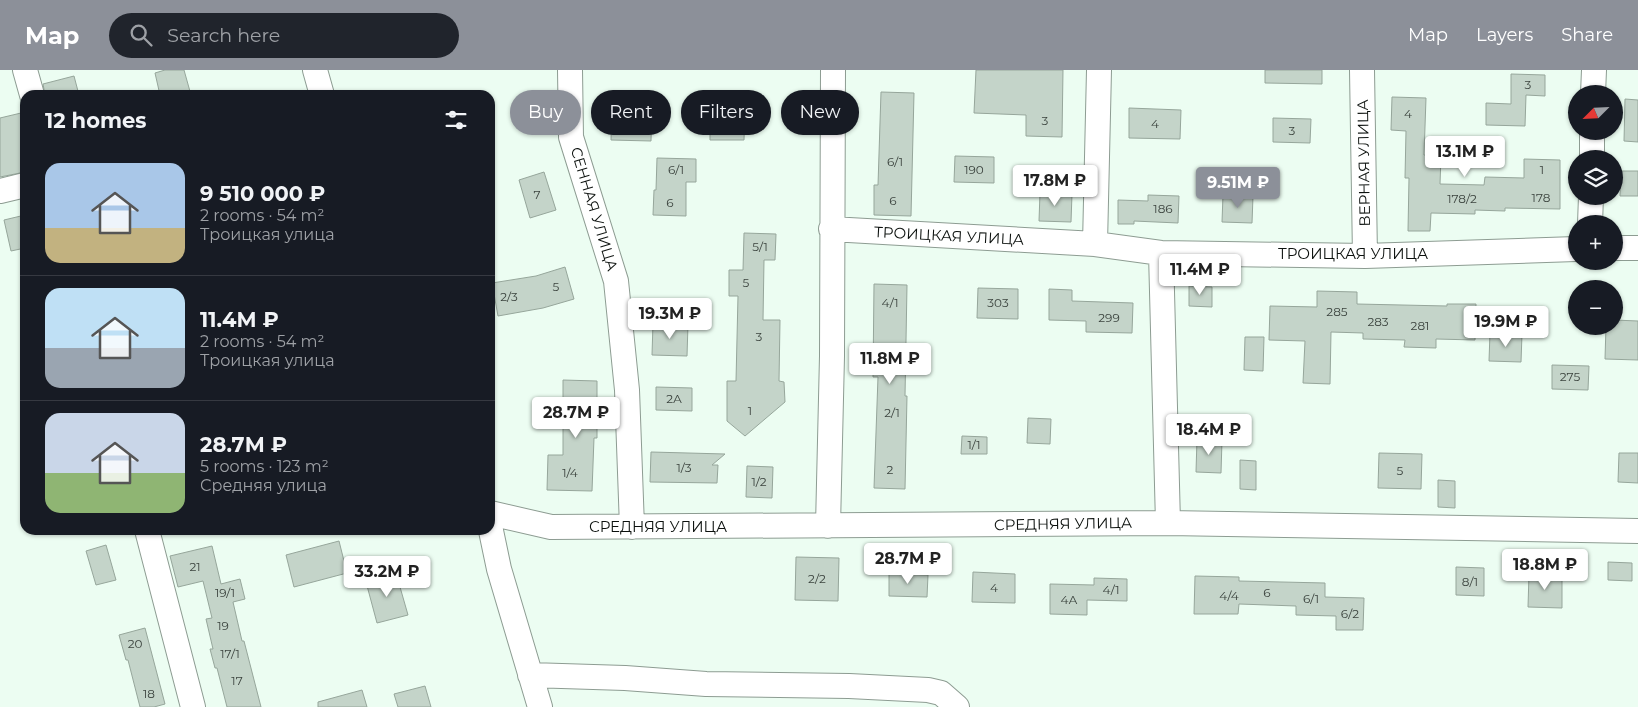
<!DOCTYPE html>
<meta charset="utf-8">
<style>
body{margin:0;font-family:Montserrat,sans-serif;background:#20242c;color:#f1f3f6;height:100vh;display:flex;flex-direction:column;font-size:19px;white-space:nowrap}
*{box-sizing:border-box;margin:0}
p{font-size:16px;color:#9ea1a6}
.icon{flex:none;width:28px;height:28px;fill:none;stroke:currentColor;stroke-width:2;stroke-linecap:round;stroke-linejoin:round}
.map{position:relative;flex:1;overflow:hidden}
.sheet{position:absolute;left:20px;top:20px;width:475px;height:445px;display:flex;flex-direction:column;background:#171b24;border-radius:15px;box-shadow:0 1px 4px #0004}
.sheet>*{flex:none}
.guide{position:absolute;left:510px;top:20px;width:475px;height:45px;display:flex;gap:10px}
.needle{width:32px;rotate:246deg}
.controls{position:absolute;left:1568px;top:15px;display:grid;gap:10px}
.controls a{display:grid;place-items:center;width:55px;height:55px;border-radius:50%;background:#171b24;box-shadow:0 1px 4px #0004;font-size:25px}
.price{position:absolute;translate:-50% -42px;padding:0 11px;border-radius:5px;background:#fff;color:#222;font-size:16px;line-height:32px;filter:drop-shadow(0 1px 2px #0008)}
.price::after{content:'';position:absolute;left:50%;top:30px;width:15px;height:11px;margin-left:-8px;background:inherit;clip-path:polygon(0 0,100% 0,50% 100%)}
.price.selected{background:#8c9099;color:#fff}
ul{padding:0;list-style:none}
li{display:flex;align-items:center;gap:15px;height:125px;padding:0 25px}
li+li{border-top:1px solid #363941}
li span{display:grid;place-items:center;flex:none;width:140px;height:100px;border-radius:15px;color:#555}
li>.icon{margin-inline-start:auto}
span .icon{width:60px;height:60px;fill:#fffc;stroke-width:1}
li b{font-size:21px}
h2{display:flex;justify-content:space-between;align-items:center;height:60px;padding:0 25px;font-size:21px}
.tag{padding:0 18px;border-radius:22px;background:#171b24;box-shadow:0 1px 4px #0004;font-size:18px;line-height:45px}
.tag.selected{background:#8c9099;color:#fff}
header{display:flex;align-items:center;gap:30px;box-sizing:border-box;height:70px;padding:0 25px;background:#8c9099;color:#fff}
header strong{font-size:24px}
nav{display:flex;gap:28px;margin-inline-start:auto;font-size:18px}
.search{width:350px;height:45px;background:#20242c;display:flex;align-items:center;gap:12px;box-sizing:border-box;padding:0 18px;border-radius:28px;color:#9ea1a6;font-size:19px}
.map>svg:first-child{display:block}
.building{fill:#c4d4c9;stroke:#96a69b}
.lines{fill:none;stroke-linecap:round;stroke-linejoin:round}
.minor-casing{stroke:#8d9c92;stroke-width:26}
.minor{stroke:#fff;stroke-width:24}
.labels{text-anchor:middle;stroke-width:4;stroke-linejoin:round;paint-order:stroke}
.number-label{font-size:12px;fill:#3a423d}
.street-label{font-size:15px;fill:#0c110e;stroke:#fff}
</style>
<header>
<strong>Map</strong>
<div class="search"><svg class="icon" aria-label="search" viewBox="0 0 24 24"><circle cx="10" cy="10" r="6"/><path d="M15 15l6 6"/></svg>Search here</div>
<nav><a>Map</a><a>Layers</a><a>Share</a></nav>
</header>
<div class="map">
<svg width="1638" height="637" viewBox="0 0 1638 637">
<rect width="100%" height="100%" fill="#ecfdf2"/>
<!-- building -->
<path class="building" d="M 165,0 L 184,0 L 191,25 L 160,25 L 155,3 Z
M 976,0 L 1063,0 L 1062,67 L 1026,66 L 1026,45 L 974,43 Z
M 1265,0 L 1322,0 L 1322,14 L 1265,13 Z
M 1511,4 L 1545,5 L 1545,26 L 1526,25 L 1525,56 L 1486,55 L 1486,33 L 1511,34 Z
M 74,6 L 79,25 L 45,25 L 43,14 Z
M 881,22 L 914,23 L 911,146 L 874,145 L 874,115 L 878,115 Z
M 1392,27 L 1426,28 L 1424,85 L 1441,86 L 1440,114 L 1484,115 L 1485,107 L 1524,108 L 1524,89 L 1560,90 L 1560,139 L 1505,138 L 1505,141 L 1475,140 L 1475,144 L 1431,143 L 1430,161 L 1408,161 L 1409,108 L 1405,108 L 1406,61 L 1391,60 Z
M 1625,29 L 1638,30 L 1638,72 L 1624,71 Z
M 612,33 L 652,34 L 651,71 L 611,70 Z
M 686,38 L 745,39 L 744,70 L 710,70 L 710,55 L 685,54 Z
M 1129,38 L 1181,40 L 1180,69 L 1129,68 Z
M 21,43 L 25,58 L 25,102 L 0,107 L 0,48 Z
M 1273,48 L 1311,49 L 1310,73 L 1273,72 Z
M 955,86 L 994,87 L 994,113 L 954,112 Z
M 657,88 L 696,89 L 696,112 L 686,112 L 686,146 L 653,145 L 654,120 L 656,120 Z
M 1621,101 L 1638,101 L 1638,126 L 1620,126 Z
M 544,102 L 556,140 L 530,148 L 519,110 Z
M 1040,123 L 1072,124 L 1071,152 L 1039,151 Z
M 1148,125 L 1179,126 L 1178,153 L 1134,151 L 1134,154 L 1118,154 L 1118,130 L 1148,131 Z
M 1223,125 L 1253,126 L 1252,153 L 1222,152 Z
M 25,145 L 25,178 L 11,181 L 4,150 Z
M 744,163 L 776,164 L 775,190 L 764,190 L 763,250 L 780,250 L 779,311 L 784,312 L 785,332 L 745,366 L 727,351 L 727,311 L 736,311 L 738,226 L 729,226 L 729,200 L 743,200 Z
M 565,197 L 574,229 L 543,238 L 498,246 L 492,213 L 536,206 Z
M 874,214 L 907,215 L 905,326 L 907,326 L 905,419 L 874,418 L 878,307 L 873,307 Z
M 1189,216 L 1212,217 L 1212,237 L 1189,236 Z
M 978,218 L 1018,219 L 1018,249 L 977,248 Z
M 1049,219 L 1072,220 L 1072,231 L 1133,233 L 1132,263 L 1086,262 L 1086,251 L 1049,250 Z
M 1317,221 L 1357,222 L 1357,234 L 1447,236 L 1447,234 L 1476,234 L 1475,270 L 1436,269 L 1436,278 L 1404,277 L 1405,270 L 1363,269 L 1363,263 L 1331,262 L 1330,314 L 1303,313 L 1305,271 L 1269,270 L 1270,236 L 1317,237 Z
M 1614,250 L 1638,251 L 1638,290 L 1605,289 L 1606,256 L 1614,256 Z
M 653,253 L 688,254 L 687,286 L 652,285 Z
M 1490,263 L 1522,264 L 1521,292 L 1489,291 Z
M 1245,267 L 1264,267 L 1263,301 L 1244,300 Z
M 1552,295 L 1589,296 L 1588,320 L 1552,319 Z
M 563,310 L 597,311 L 597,368 L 594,368 L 592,421 L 547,420 L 548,385 L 563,385 Z
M 656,317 L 692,318 L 692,341 L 656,340 Z
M 1028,348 L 1051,349 L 1050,374 L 1027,373 Z
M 962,366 L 987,367 L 987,384 L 961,384 Z
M 1197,369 L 1222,370 L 1221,403 L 1196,402 Z
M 651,382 L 725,384 L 712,395 L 718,395 L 717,413 L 650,412 Z
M 1379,383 L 1422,384 L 1421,419 L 1378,418 Z
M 1619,383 L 1638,383 L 1638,413 L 1618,412 Z
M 1240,390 L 1256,391 L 1256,420 L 1240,419 Z
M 747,396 L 773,397 L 772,428 L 746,427 Z
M 1438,410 L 1455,411 L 1455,438 L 1438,437 Z
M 339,471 L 347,503 L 294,517 L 286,485 Z
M 106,475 L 116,510 L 96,515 L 86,481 Z
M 212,476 L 221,514 L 240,509 L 245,529 L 233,532 L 242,571 L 244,571 L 261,637 L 227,637 L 217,598 L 215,598 L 210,579 L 213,579 L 206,549 L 212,548 L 203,511 L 178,517 L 170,486 Z
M 796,487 L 839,488 L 838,531 L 795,530 Z
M 1608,492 L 1632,493 L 1632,511 L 1608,510 Z
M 1456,497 L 1484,498 L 1484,526 L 1456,525 Z
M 973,502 L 1015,504 L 1015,533 L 972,532 Z
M 396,503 L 408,545 L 377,553 L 366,512 Z
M 889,504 L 928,505 L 927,527 L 889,526 Z
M 1529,504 L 1562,505 L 1562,538 L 1528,537 Z
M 1195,506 L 1239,507 L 1239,511 L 1325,513 L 1325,527 L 1364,528 L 1363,560 L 1336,560 L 1336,546 L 1296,545 L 1296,536 L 1239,534 L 1238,544 L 1194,544 Z
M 1094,508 L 1127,509 L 1127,531 L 1087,530 L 1087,545 L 1050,544 L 1050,514 L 1094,515 Z
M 145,558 L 165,634 L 154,637 L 140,637 L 128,590 L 126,590 L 119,565 Z
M 425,616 L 431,637 L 398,637 L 394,624 Z
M 362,620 L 367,637 L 318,637 L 318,632 Z"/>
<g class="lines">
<!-- minor casing -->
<g class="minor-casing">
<path id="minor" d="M 25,0 L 32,25
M 315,0 L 322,25
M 570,0 L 571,67 L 616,211 L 627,320 L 632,457
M 1362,0 L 1365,186
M 1593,24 L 1594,0
M 1592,89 L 1592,61
M 0,121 L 25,115
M 1590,154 L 1591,126
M 831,159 L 1095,174 L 1161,183 L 1365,186 L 1576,179
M 1095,174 L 1099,0
M 1614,178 L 1638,178
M 1161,183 L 1168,453
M 490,443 L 551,457 L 1168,453 L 1638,461
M 490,456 L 499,499 L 540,637
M 828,456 L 832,286 L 833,0
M 147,460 L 193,637
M 530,605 L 625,608 L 706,614 L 849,616 L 928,620 L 941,623 L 957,637"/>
</g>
<!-- minor -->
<use href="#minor" class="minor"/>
</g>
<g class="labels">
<!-- number labels -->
<g class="number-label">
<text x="1528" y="19">3</text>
<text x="1408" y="48">4</text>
<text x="1045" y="55">3</text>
<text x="1155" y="58">4</text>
<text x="1292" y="65">3</text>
<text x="895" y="96">6/1</text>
<text x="676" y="104">6/1</text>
<text x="974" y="104">190</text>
<text x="1542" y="104">1</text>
<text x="537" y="129">7</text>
<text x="1541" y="132">178</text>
<text x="1462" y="133">178/2</text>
<text x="893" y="135">6</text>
<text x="670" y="137">6</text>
<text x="1163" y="143">186</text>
<text x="760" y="181">5/1</text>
<text x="746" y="217">5</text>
<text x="556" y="221">5</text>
<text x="509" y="231">2/3</text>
<text x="890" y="237">4/1</text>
<text x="998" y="237">303</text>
<text x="1337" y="246">285</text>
<text x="1109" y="252">299</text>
<text x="1378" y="256">283</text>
<text x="1420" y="260">281</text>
<text x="759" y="271">3</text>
<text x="1570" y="311">275</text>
<text x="674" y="333">2А</text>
<text x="750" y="345">1</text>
<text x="892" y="347">2/1</text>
<text x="974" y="379">1/1</text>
<text x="684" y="402">1/3</text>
<text x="890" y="404">2</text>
<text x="1400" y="405">5</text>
<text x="570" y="407">1/4</text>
<text x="759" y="416">1/2</text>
<text x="195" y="501">21</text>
<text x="817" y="513">2/2</text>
<text x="1470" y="516">8/1</text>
<text x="994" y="522">4</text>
<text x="1111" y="524">4/1</text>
<text x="225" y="527">19/1</text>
<text x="1267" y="527">6</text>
<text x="1229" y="530">4/4</text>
<text x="1311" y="533">6/1</text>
<text x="1069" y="534">4А</text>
<text x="1350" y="548">6/2</text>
<text x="223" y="560">19</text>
<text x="135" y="578">20</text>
<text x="230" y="588">17/1</text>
<text x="237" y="615">17</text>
<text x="149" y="628">18</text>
</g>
<!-- street labels -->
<g class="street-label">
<text transform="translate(1364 93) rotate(-91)" y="5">ВЕРНАЯ УЛИЦА</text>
<text transform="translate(594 139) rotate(73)" y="5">СЕННАЯ УЛИЦА</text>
<text transform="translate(949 166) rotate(3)" y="5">ТРОИЦКАЯ УЛИЦА</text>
<text x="1353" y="189">ТРОИЦКАЯ УЛИЦА</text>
<text transform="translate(1063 454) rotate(-1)" y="5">СРЕДНЯЯ УЛИЦА</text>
<text x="658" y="462">СРЕДНЯЯ УЛИЦА</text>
</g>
</g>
</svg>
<div class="controls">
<a><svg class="needle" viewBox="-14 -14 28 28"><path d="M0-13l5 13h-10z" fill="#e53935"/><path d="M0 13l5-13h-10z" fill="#9ea1a6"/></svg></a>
<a><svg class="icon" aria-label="layers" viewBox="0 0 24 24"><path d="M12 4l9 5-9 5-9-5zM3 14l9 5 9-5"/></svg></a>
<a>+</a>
<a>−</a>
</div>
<b class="price" style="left:1465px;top:108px">13.1M ₽</b>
<b class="price" style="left:1055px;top:137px">17.8M ₽</b>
<b class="price selected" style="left:1238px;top:139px">9.51M ₽</b>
<b class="price" style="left:1200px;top:226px">11.4M ₽</b>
<b class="price" style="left:670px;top:270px">19.3M ₽</b>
<b class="price" style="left:1506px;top:278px">19.9M ₽</b>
<b class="price" style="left:890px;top:315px">11.8M ₽</b>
<b class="price" style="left:576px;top:369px">28.7M ₽</b>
<b class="price" style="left:1209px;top:386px">18.4M ₽</b>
<b class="price" style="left:908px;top:515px">28.7M ₽</b>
<b class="price" style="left:1545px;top:521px">18.8M ₽</b>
<b class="price" style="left:387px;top:528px">33.2M ₽</b>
<div class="guide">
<a class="tag selected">Buy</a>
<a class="tag">Rent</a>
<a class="tag">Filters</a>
<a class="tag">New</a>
</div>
<section class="sheet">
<h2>12 homes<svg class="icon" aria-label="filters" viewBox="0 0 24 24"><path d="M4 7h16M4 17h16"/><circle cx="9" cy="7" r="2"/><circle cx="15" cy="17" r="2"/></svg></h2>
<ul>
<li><span style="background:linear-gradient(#a9c7e8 65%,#c2b280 0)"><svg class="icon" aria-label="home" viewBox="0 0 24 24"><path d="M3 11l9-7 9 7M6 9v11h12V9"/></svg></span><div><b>9 510 000 ₽</b><p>2 rooms · 54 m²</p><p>Троицкая улица</p></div></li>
<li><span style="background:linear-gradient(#bfe0f5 60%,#9aa5b1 0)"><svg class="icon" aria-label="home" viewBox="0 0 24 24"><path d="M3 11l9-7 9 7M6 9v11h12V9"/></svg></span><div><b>11.4M ₽</b><p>2 rooms · 54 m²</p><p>Троицкая улица</p></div></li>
<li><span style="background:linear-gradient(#c9d6e8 60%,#8fb573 0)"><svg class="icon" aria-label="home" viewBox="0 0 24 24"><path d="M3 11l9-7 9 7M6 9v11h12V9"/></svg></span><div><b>28.7M ₽</b><p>5 rooms · 123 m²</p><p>Средняя улица</p></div></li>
</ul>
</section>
</div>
